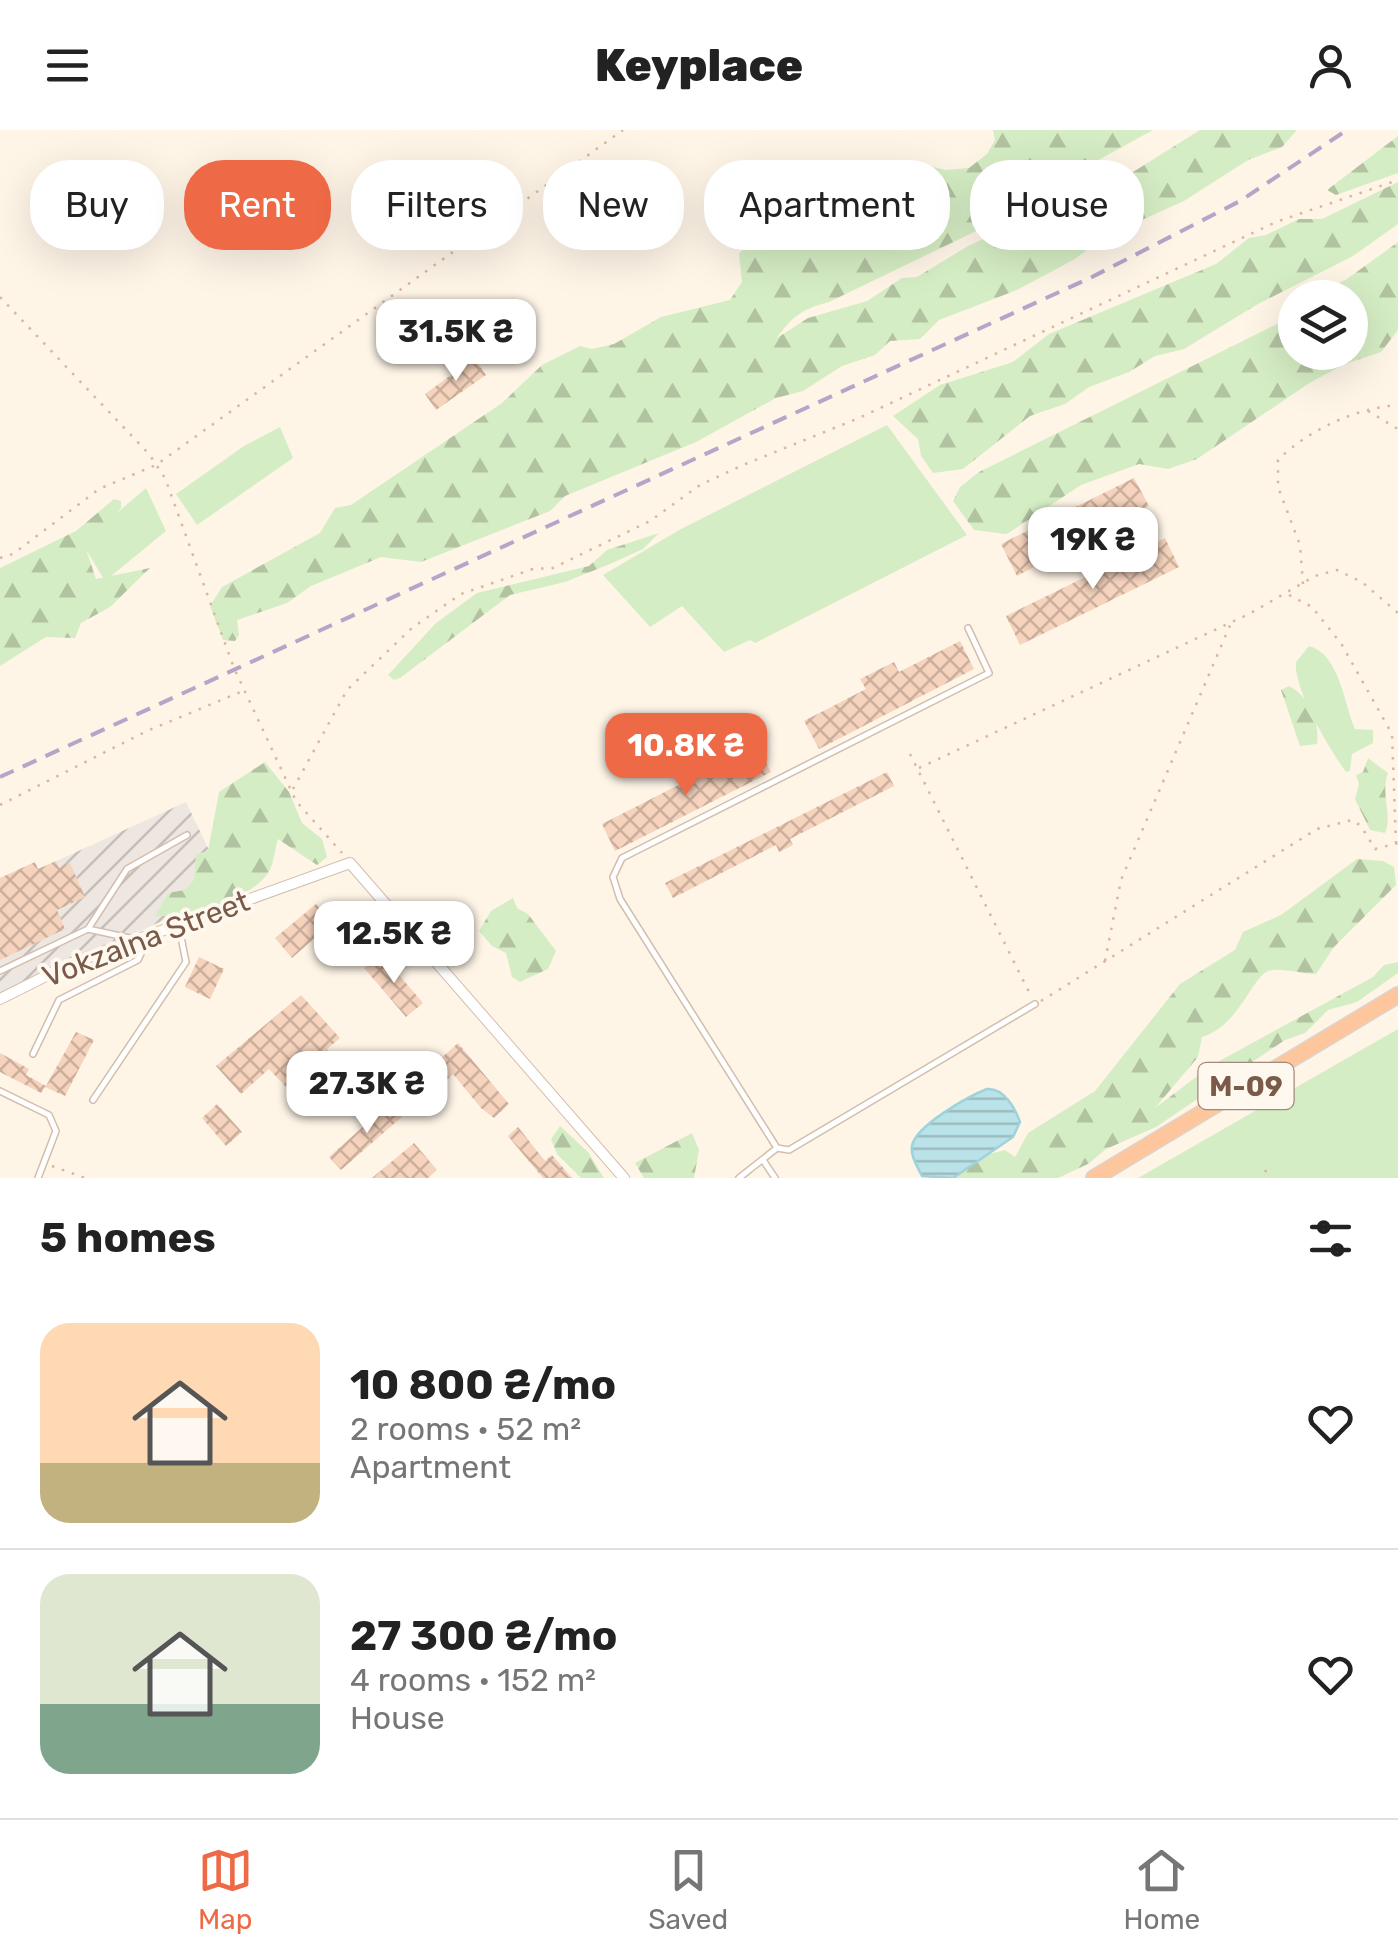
<!DOCTYPE html>
<meta charset="utf-8">
<style>
body{margin:0;font-family:Rubik,sans-serif;background:#f2f2f2;color:#222;height:100vh;display:flex;flex-direction:column;font-size:38px;white-space:nowrap}
*{box-sizing:border-box;margin:0}
p{font-size:32px;color:#767676}
.icon{flex:none;width:55px;height:55px;fill:none;stroke:currentColor;stroke-width:2;stroke-linecap:round;stroke-linejoin:round}
.map{position:relative;height:1048px;overflow:hidden}
.sheet{display:flex;flex-direction:column;background:#fff;flex:1}
.sheet>*{flex:none}
.hud{position:absolute;left:30px;top:30px;width:1340px;height:90px;display:flex;gap:20px}
.fabs{position:absolute;left:1278px;top:150px;display:grid;gap:20px}
.fabs a{display:grid;place-items:center;width:90px;height:90px;border-radius:50%;background:#fff;box-shadow:0 10px 40px #0002;font-size:50px}
.price{position:absolute;translate:-50% -85px;padding:0 22px;border-radius:20px;background:#fff;color:#222;font-size:32px;line-height:65px;filter:drop-shadow(0 2px 5px #0008)}
.price::after{content:'';position:absolute;left:50%;top:60px;width:30px;height:22px;margin-left:-15px;background:inherit;clip-path:polygon(0 0,100% 0,50% 100%)}
.price.current{background:#ee6946;color:#fff}
ul{padding:0;list-style:none}
li{display:flex;align-items:center;gap:30px;height:250px;padding:0 40px}
li+li{border-top:2px solid #e0e0e0}
li span{display:grid;place-items:center;flex:none;width:280px;height:200px;border-radius:30px;color:#555}
li>.icon{margin-inline-start:auto}
span .icon{width:120px;height:120px;fill:#fffc;stroke-width:1}
li b{font-size:42px}
h2{display:flex;justify-content:space-between;align-items:center;height:120px;padding:0 40px;font-size:42px}
.chip{padding:0 35px;border-radius:40px;background:#fff;box-shadow:0 10px 40px #0002;font-size:35px;line-height:90px}
.chip.current{background:#ee6946;color:#fff}
header{display:flex;justify-content:space-between;align-items:center;height:130px;padding:0 40px;background:#fff;font-size:45px;font-weight:800}
.tab-bar{display:flex;justify-content:space-around;align-items:center;height:140px;border-top:2px solid #e0e0e0;background:#fff;font-size:28px;color:#767676}
.tab-bar a{display:grid;justify-items:center;gap:5px}
.tab-bar .current{color:#ee6946}
.map>svg:first-child{display:block}
.industrial{fill:url(#industrial-furrows)}
.green{fill:#d5edc4}
.forest{fill:url(#forest-firs)}
.water{fill:url(#water-rules);stroke:#9fd3db;stroke-width:2.5}
.building{fill:url(#building-cross-hatch)}
.lines{fill:none;stroke-linecap:round;stroke-linejoin:round}
.service-casing{stroke:#d3beae;stroke-width:8}
.minor-casing{stroke:#d3beae;stroke-width:12}
.trunk-casing{stroke:#dcd4d0;stroke-width:18}
.path{stroke:#dab69f;stroke-width:2.5;stroke-dasharray:2.5 8;stroke-linecap:butt}
.service{stroke:#fff;stroke-width:5}
.minor{stroke:#fff;stroke-width:10}
.trunk{stroke:#fdc69c;stroke-width:15}
.rail{stroke:#b7a4c9;stroke-width:4;stroke-dasharray:15 10;stroke-linecap:butt}
.labels{text-anchor:middle;stroke-width:8;stroke-linejoin:round;paint-order:stroke}
.shield{fill:#fff8ef;stroke:#a2897b;stroke-width:2.5}
.shield-label{font-size:28px;font-weight:bold;fill:#7a5a49}
.street-label{font-size:30px;fill:#7a5a49;stroke:#fff8ef}
</style>
<header><svg class="icon" aria-label="menu" viewBox="0 0 24 24"><path d="M4 6h16M4 12h16M4 18h16"/></svg>Keyplace<svg class="icon" aria-label="person" viewBox="0 0 24 24"><circle cx="12" cy="8" r="4"/><path d="M4 21q1-7 8-7t8 7"/></svg></header>
<div class="map">
<svg width="1398" height="1048" viewBox="0 0 1398 1048">
<defs>
<pattern id="industrial-furrows" width="10" height="10" patternUnits="userSpaceOnUse" patternTransform="scale(2.5)"><rect width="10" height="10" fill="#eee7e1"/><path d="M-1 1l2-2M0 10L10 0M9 11l2-2" fill="none" stroke="#c6beb8"/></pattern>
<pattern id="forest-firs" width="22" height="20" patternUnits="userSpaceOnUse" patternTransform="scale(2.5)"><rect width="22" height="20" fill="#d5edc4"/><path d="M5 1l3.5 6h-7zM16 11l3.5 6h-7z" fill="#b2c3a1"/></pattern>
<pattern id="water-rules" width="6" height="5" patternUnits="userSpaceOnUse" patternTransform="scale(2.5)"><rect width="6" height="5" fill="#bae3e9"/><path d="M0 2.5h6" fill="none" stroke="#9cbbbf"/></pattern>
<pattern id="building-cross-hatch" width="8" height="8" patternUnits="userSpaceOnUse" patternTransform="scale(2.5)"><rect width="8" height="8" fill="#f5d3bd"/><path d="M0 0l8 8M0 8l8-8" fill="none" stroke="#cbae9c"/></pattern>
</defs>
<rect width="100%" height="100%" fill="#fef5e7"/>
<!-- industrial -->
<path class="industrial" d="M 186,672 L 228,760 L 0,867 L 0,748 L 39,739 Z"/>
<!-- green -->
<path class="green" d="M 887,295 L 967,405 L 755,513 L 750,510 L 724,522 L 682,476 L 650,497 L 603,445 L 681,399 Z
M 280,297 L 293,328 L 197,395 L 176,364 L 244,316 Z
M 146,358 L 166,401 L 105,451 L 82,413 Z
M 1309,516 C 1340,524 1344,575 1355,599 L 1373,600 L 1373,613 L 1352,624 L 1350,641 L 1346,642 C 1330,620 1293,559 1296,532 Z
M 1398,899 L 1398,1048 L 1138,1048 Z"/>
<!-- forest -->
<path class="forest" d="M 993,0 L 1153,0 L 1053,55 L 1030,75 L 829,172 C 804,178 791,187 777,208 L 808,188 L 867,171 L 902,148 L 917,147 L 968,116 L 1133,42 L 1200,0 L 1297,0 L 1282,17 L 1248,30 L 1184,71 L 1104,107 L 1075,129 L 1017,160 L 939,190 L 920,209 L 890,211 L 875,225 L 842,236 L 803,261 L 776,268 L 696,312 L 565,366 L 550,381 L 421,432 L 381,427 L 311,456 L 287,473 L 237,490 L 239,505 L 235,511 L 223,510 L 210,476 L 222,457 L 320,403 L 335,378 L 351,375 L 502,273 L 542,235 L 580,216 L 592,219 L 614,214 L 661,187 L 730,170 L 742,152 L 739,124 L 757,101 L 860,37 L 877,39 L 909,31 L 946,40 L 969,38 L 987,24 L 995,10 Z
M 1398,6 L 1398,43 L 1336,65 L 1327,60 Z
M 1398,52 L 1398,94 L 1353,126 L 1258,174 L 1184,219 L 1155,226 L 1129,242 L 1089,257 L 1065,274 L 1030,286 L 963,339 L 933,343 L 921,326 L 918,309 L 893,286 L 940,255 L 1013,232 L 1049,204 L 1216,134 L 1249,108 L 1266,105 L 1299,89 L 1322,89 Z
M 1398,112 L 1398,200 L 1381,222 L 1345,234 L 1311,252 L 1197,329 L 1168,339 L 1139,334 L 1081,355 L 1007,404 L 974,400 L 953,371 L 960,357 L 979,342 L 1279,193 L 1295,176 L 1295,222 L 1350,222 L 1350,168 L 1310,167 L 1347,149 Z
M 114,369 L 121,371 L 121,378 L 86,419 L 96,449 L 150,438 L 110,477 L 81,493 L 75,508 L 46,507 L 0,536 L 0,438 L 76,401 Z
M 659,403 L 643,419 L 610,434 L 565,452 L 510,465 L 400,548 L 394,550 L 388,545 L 436,493 L 477,463 L 589,436 L 607,420 Z
M 1289,556 C 1309,566 1320,592 1317,614 L 1300,616 L 1281,560 Z
M 1368,628 L 1388,643 C 1380,664 1393,686 1385,703 L 1370,700 L 1355,669 L 1359,654 L 1356,645 L 1363,642 Z
M 265,632 L 289,662 L 302,693 L 322,709 L 327,727 L 317,735 L 278,709 C 275,719 274,731 270,740 C 255,769 185,788 155,786 L 168,763 L 185,760 L 194,750 L 196,724 L 208,721 L 219,662 Z
M 1357,729 L 1383,731 L 1394,737 L 1396,755 L 1334,817 L 1316,844 C 1302,844 1280,837 1268,841 C 1253,846 1238,897 1202,907 L 1198,927 L 1155,978 L 1212,935 L 1373,847 L 1384,835 L 1398,832 L 1398,843 L 1357,872 L 1328,880 L 1305,903 L 1285,910 L 1156,997 L 1106,1019 L 1088,1034 L 1058,1048 L 952,1048 L 990,1024 L 1005,1020 L 1015,1027 L 1028,1003 L 1095,961 L 1180,854 L 1235,820 L 1243,802 L 1281,785 Z
M 513,768 L 517,778 L 528,784 L 556,821 L 548,839 L 520,852 L 512,847 L 506,823 L 492,816 L 479,801 L 491,781 Z
M 560,996 L 588,1022 L 604,1048 L 581,1048 L 557,1024 L 551,1009 Z
M 692,1003 L 699,1020 L 694,1048 L 644,1048 L 635,1033 Z"/>
<!-- water -->
<path class="water" d="M 987,959 C 1004,958 1015,978 1020,992 L 1013,1007 L 953,1048 L 922,1046 C 918,1038 910,1025 912,1016 C 915,996 969,966 987,959 Z"/>
<!-- building -->
<path class="building" d="M 474,228 L 486,245 L 436,280 L 425,264 Z
M 1134,348 L 1149,376 L 1017,446 L 1001,414 Z
M 1165,408 L 1179,437 L 1020,515 L 1006,486 Z
M 960,511 L 974,539 L 819,619 L 804,591 L 866,559 L 860,549 L 894,532 L 899,542 Z
M 757,615 L 771,642 L 615,721 L 602,694 Z
M 887,642 L 894,656 L 790,709 L 793,715 L 779,722 L 776,715 L 673,768 L 665,753 Z
M 56,731 L 59,738 L 70,733 L 85,767 L 57,780 L 65,799 L 0,830 L 0,748 L 35,732 L 38,739 Z
M 316,774 L 332,793 L 292,828 L 275,808 Z
M 381,824 L 423,873 L 406,887 L 364,838 Z
M 199,827 L 224,839 L 210,869 L 185,857 Z
M 301,865 L 340,908 L 327,919 L 331,923 L 286,957 L 269,939 L 241,964 L 216,936 Z
M 76,902 L 94,910 L 65,966 L 45,957 L 41,963 L 0,942 L 0,923 L 29,939 L 26,945 L 46,956 Z
M 458,913 L 509,974 L 494,988 L 481,978 L 453,944 L 430,966 L 412,945 L 421,937 L 426,942 Z
M 392,971 L 404,985 L 341,1040 L 329,1027 Z
M 217,974 L 242,1002 L 226,1016 L 202,988 Z
M 518,997 L 545,1031 L 552,1025 L 572,1048 L 543,1048 L 508,1006 Z
M 414,1013 L 437,1040 L 428,1048 L 372,1048 Z"/>
<g class="lines">
<!-- service casing -->
<g class="service-casing">
<path id="service" d="M 88,799 L 134,809
M 0,841 L 88,799 L 127,739 L 187,705
M 33,924 L 59,870 L 138,830 L 148,809
M 0,961 L 49,985 L 56,1001 L 38,1048
M 93,970 L 186,832 L 179,797
M 777,1018 L 789,1020 L 1035,874
M 763,1030 L 775,1048
M 739,1048 L 777,1018 L 620,769 L 613,747 L 622,728 L 989,543 L 968,498"/>
</g>
<!-- minor casing -->
<g class="minor-casing">
<path id="minor" d="M 0,869 L 72,833 L 350,733 L 624,1048"/>
</g>
<!-- trunk casing -->
<g class="trunk-casing">
<path id="trunk" d="M 1094,1048 L 1398,865"/>
</g>
<!-- path -->
<path class="path" d="M 0,167 L 149,324 L 165,348 L 234,538 L 296,671 L 342,723
M 1368,281 L 1398,299
M 0,428 L 13,424 L 99,359 L 156,335 L 623,0
M 1303,454 L 1300,415 L 1278,357 L 1278,330 C 1308,300 1356,278 1398,275
M 1289,465 L 1312,477 L 1342,515 L 1392,604 L 1396,714
M 910,624 L 1030,864
M 919,638 L 1249,484 L 1315,446 L 1337,440 L 1362,452 L 1398,483
M 293,659 L 347,560 L 412,498 L 461,464 L 533,439 L 553,438 L 650,391 L 700,355 L 743,335 L 859,288 L 1276,92 L 1398,50
M 0,675 L 147,601 L 243,561
M 1105,831 L 1121,750 L 1231,493
M 1041,871 L 1317,699 L 1352,690 L 1361,696 L 1375,719 L 1398,713
M 52,1036 L 85,1048
M 1265,1040 L 1270,1048"/>
<!-- service -->
<use href="#service" class="service"/>
<!-- minor -->
<use href="#minor" class="minor"/>
<!-- trunk -->
<use href="#trunk" class="trunk"/>
<!-- rail -->
<path class="rail" d="M 0,647 L 1092,147 L 1240,71 L 1347,0"/>
</g>
<g class="labels">
<!-- shield labels -->
<rect class="shield" x="1198.5" y="933" width="95" height="46" rx="8"/>
<g class="shield-label">
<text x="1246" y="966">М-09</text>
</g>
<!-- street labels -->
<g class="street-label">
<text transform="translate(146 809) rotate(-21)" y="10">Vokzalna Street</text>
</g>
</g>
</svg>
<div class="fabs">
<a><svg class="icon" aria-label="layers" viewBox="0 0 24 24"><path d="M12 4l9 5-9 5-9-5zM3 14l9 5 9-5"/></svg></a>
</div>
<b class="price" style="left:456px;top:254px">31.5K ₴</b>
<b class="price" style="left:1093px;top:462px">19K ₴</b>
<b class="price current" style="left:686px;top:668px">10.8K ₴</b>
<b class="price" style="left:394px;top:856px">12.5K ₴</b>
<b class="price" style="left:367px;top:1006px">27.3K ₴</b>
<div class="hud">
<a class="chip">Buy</a>
<a class="chip current">Rent</a>
<a class="chip">Filters</a>
<a class="chip">New</a>
<a class="chip">Apartment</a>
<a class="chip">House</a>
</div>
</div>
<section class="sheet">
<h2>5 homes<svg class="icon" aria-label="filters" viewBox="0 0 24 24"><path d="M4 7h16M4 17h16"/><circle cx="9" cy="7" r="2"/><circle cx="15" cy="17" r="2"/></svg></h2>
<ul>
<li><span style="background:linear-gradient(#ffd9b3 70%,#c2b280 0)"><svg class="icon" aria-label="home" viewBox="0 0 24 24"><path d="M3 11l9-7 9 7M6 9v11h12V9"/></svg></span><div><b>10 800 ₴/mo</b><p>2 rooms · 52 m²</p><p>Apartment</p></div><svg class="icon" aria-label="heart" viewBox="0 0 24 24"><path d="M12 20l-8-8c-3-5 5-10 8-4 3-6 11-1 8 4z"/></svg></li>
<li><span style="background:linear-gradient(#dfe7d0 65%,#7fa58c 0)"><svg class="icon" aria-label="home" viewBox="0 0 24 24"><path d="M3 11l9-7 9 7M6 9v11h12V9"/></svg></span><div><b>27 300 ₴/mo</b><p>4 rooms · 152 m²</p><p>House</p></div><svg class="icon" aria-label="heart" viewBox="0 0 24 24"><path d="M12 20l-8-8c-3-5 5-10 8-4 3-6 11-1 8 4z"/></svg></li>
</ul>
</section>
<nav class="tab-bar">
<a class="current"><svg class="icon" aria-label="map" viewBox="0 0 24 24"><path d="M3 6l6-2 6 2 6-2v14l-6 2-6-2-6 2zM9 4v14M15 6v14"/></svg>Map</a>
<a><svg class="icon" aria-label="saved" viewBox="0 0 24 24"><path d="M7 4h10v16l-5-4-5 4z"/></svg>Saved</a>
<a><svg class="icon" aria-label="home" viewBox="0 0 24 24"><path d="M3 11l9-7 9 7M6 9v11h12V9"/></svg>Home</a>
</nav>
